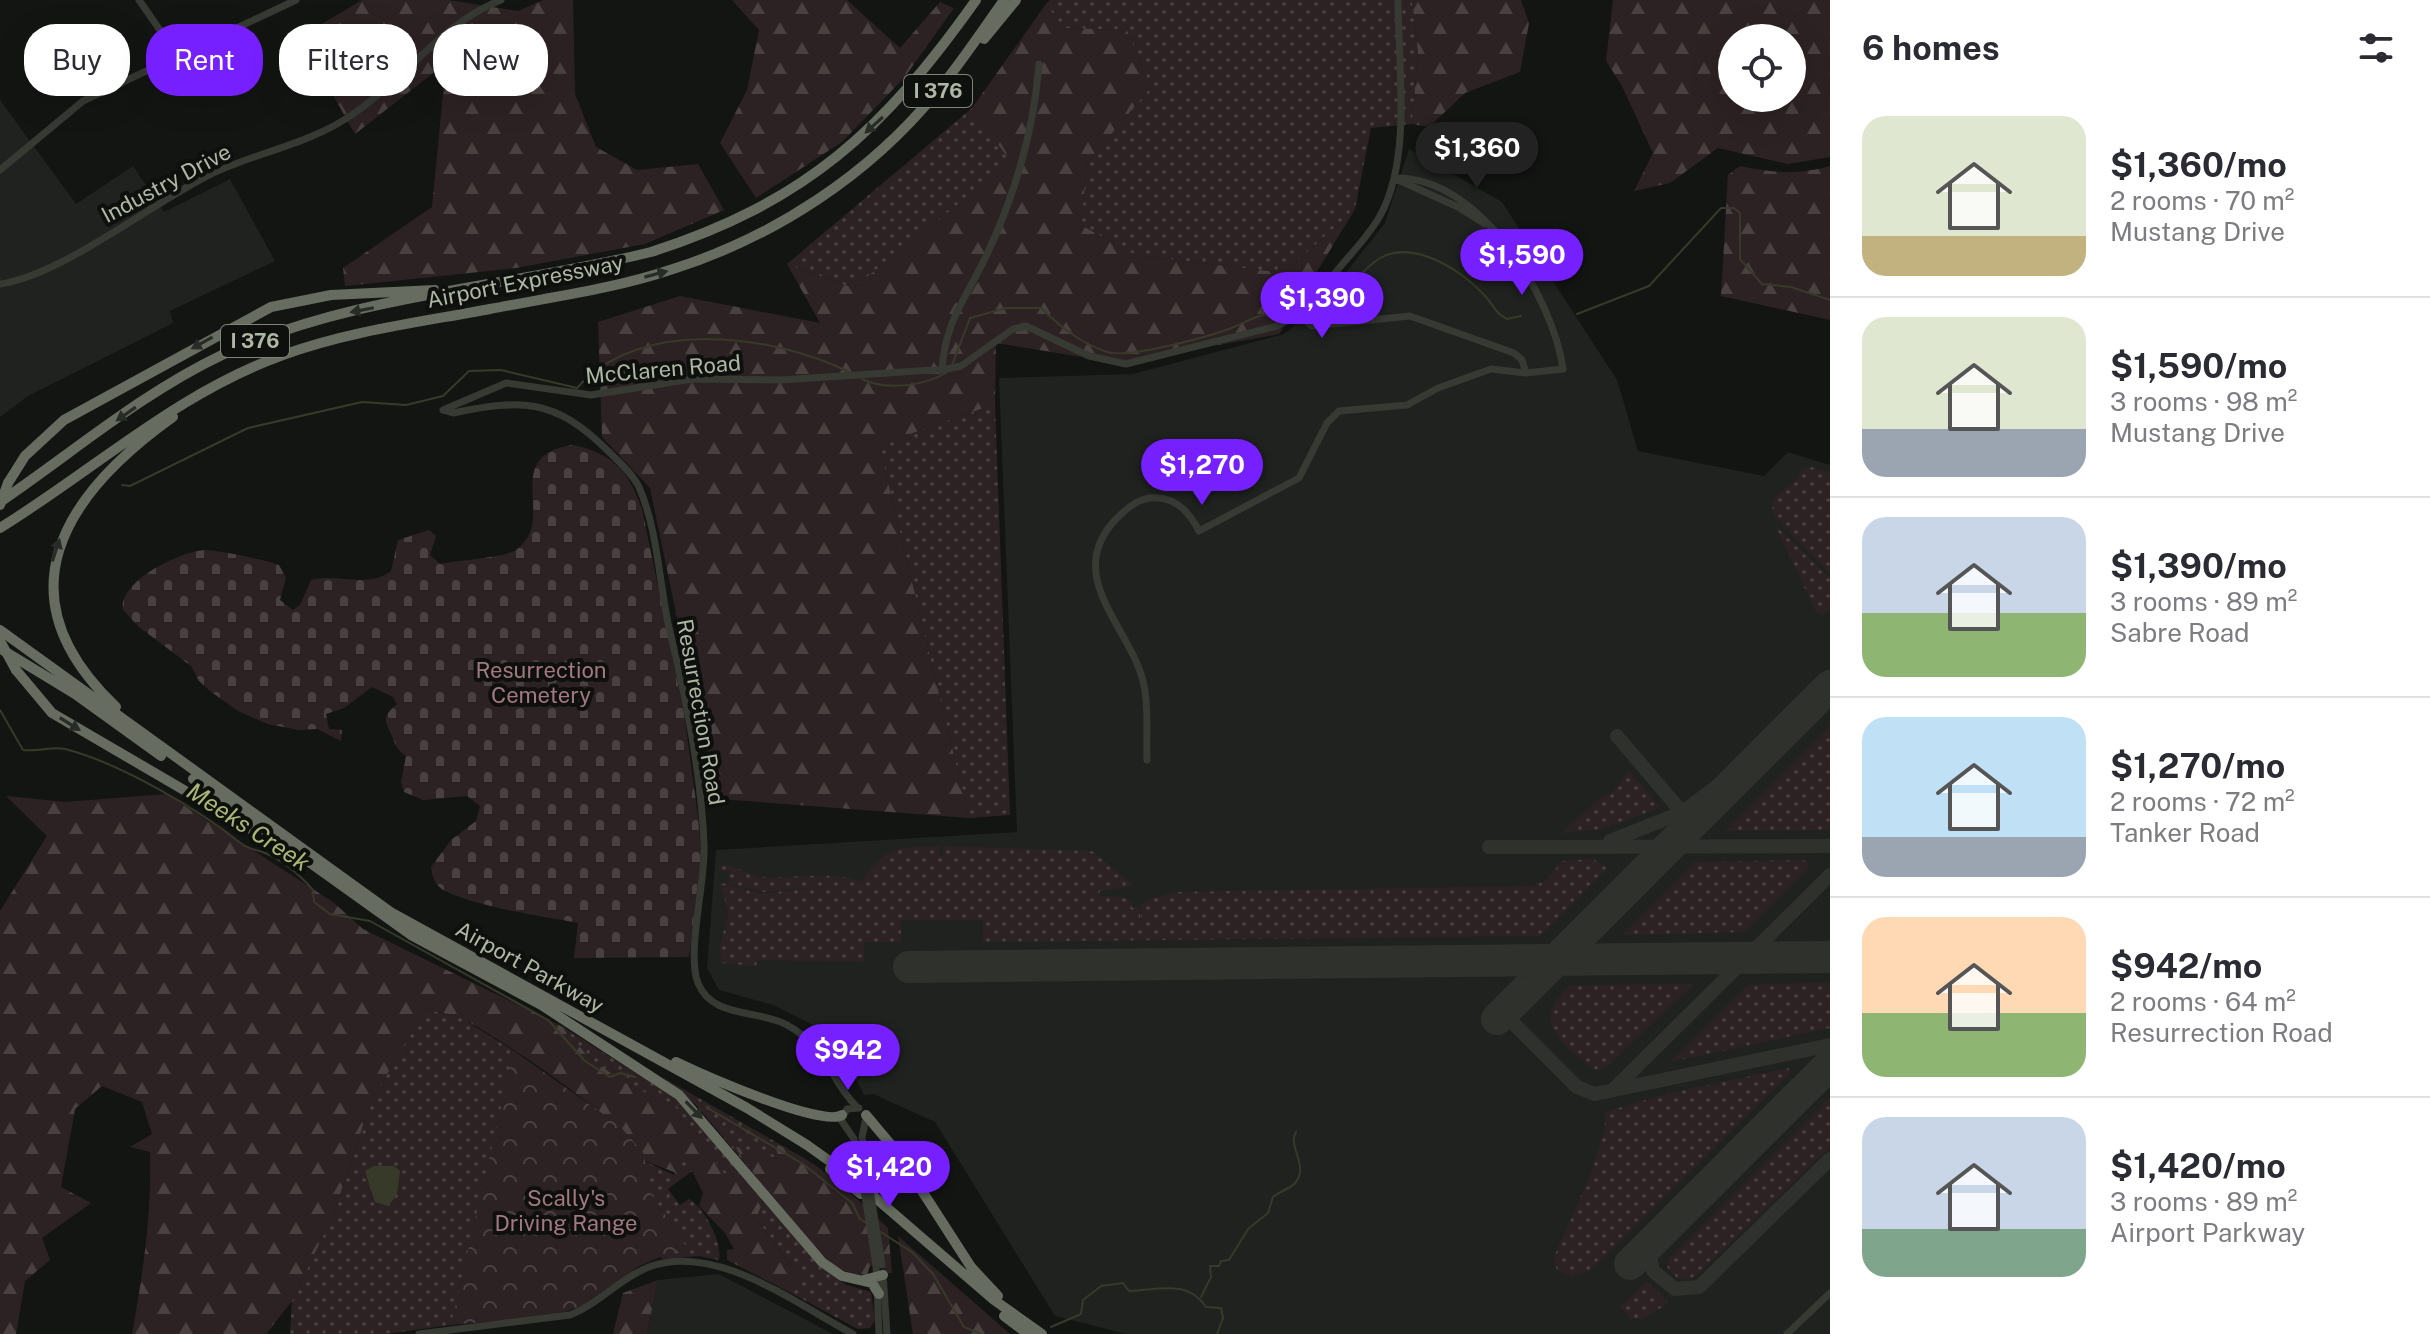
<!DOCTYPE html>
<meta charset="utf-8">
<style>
body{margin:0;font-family:"Public Sans",sans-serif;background:#f2f2f3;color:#2b2b33;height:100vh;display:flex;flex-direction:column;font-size:30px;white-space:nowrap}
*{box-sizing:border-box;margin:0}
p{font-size:26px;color:#7c7c81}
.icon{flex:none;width:44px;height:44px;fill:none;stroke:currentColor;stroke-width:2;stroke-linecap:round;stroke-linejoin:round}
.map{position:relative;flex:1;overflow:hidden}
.sheet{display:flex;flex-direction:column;background:#fff;width:600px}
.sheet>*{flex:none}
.hud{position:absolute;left:24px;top:24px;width:760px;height:72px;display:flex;gap:16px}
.controls{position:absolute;left:1718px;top:24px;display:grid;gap:16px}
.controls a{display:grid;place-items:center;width:88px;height:88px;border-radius:50%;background:#fff;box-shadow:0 8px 32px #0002;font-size:40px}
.price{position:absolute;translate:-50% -68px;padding:0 18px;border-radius:28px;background:#7620ff;color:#fff;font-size:26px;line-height:52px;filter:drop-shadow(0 2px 4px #0008)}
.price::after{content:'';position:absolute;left:50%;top:48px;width:24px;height:18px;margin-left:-12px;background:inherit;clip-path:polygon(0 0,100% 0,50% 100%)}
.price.selected{background:#222;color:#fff}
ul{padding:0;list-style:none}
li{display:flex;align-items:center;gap:24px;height:200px;padding:0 32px}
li+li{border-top:2px solid #e1e1e2}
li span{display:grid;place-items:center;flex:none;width:224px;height:160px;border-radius:24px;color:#555}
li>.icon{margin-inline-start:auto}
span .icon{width:96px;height:96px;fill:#fffc;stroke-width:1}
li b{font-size:34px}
h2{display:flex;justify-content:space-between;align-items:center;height:96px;padding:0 32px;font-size:34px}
.pill{padding:0 28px;border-radius:32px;background:#fff;box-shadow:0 8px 32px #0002;font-size:28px;line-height:72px}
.pill.selected{background:#7620ff;color:#fff}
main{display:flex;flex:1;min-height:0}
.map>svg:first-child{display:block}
.built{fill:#1f221f}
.grass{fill:url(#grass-dots)}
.forest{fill:url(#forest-firs);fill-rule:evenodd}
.cemetery{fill:url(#cemetery-stones)}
.park{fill:url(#park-crowns)}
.water{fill:#373a28}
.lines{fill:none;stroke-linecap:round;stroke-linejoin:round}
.stream{stroke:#373a28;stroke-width:2}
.taxiway{stroke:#2f322c;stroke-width:14}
.runway{stroke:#2f322c;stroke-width:32}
.minor{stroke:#363a33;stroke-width:7}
.highway{stroke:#666c5f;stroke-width:10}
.minor-bridge{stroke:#363a33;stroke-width:7}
.highway-bridge{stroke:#666c5f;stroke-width:10}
.oneway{fill:#282c26}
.labels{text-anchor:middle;stroke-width:8;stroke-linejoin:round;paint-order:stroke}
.shield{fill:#0e100e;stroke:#7e8576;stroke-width:2}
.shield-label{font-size:20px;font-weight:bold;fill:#aeb7a3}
.street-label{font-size:22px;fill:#aeb7a3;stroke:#0e100e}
.park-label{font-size:22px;fill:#a47881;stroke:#0e100e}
.water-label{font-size:24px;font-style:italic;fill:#a9b676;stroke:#0e100e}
</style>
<main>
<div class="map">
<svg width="1830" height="1334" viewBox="0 0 1830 1334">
<defs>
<pattern id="grass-dots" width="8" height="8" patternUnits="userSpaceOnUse" patternTransform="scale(2)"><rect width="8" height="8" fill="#2d2223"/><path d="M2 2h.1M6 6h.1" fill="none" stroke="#494040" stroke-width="1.8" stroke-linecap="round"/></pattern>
<pattern id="forest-firs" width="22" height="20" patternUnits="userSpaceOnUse" patternTransform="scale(2)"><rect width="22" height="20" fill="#2d2223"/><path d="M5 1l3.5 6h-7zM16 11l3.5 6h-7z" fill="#494040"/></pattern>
<pattern id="cemetery-stones" width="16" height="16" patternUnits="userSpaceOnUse" patternTransform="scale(2)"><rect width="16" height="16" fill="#2d2223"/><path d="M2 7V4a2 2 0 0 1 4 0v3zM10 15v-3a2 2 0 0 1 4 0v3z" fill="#494040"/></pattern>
<pattern id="park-crowns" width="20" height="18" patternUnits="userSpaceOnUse" patternTransform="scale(2)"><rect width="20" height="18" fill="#2d2223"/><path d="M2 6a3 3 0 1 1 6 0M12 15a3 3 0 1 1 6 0" fill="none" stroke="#494040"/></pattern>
</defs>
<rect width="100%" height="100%" fill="#131513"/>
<!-- built -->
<path class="built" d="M 0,100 L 76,204 L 133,166 L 164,212 L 230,179 L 275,261 L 170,311 L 173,323 L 28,396 L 0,417 Z
M 1409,149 L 1502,202 L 1617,380 L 1638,451 L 1764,476 L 1788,452 L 1830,465 L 1830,1334 L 1126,1334 L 1055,1316 L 935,1122 L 873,1094 L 864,1095 L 846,1060 L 817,1027 L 773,1005 L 719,990 L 707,968 L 716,850 L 1017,832 L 999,378 L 1133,374 L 1284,334 L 1322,303 L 1385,223 Z
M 719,1274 L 833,1334 L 647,1334 L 658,1280 Z"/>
<!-- grass -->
<path class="grass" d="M 1050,0 L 1412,0 L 1418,52 L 1412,124 L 1371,128 L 1355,209 L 1284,273 L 1135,255 L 1081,225 L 1087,163 L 1151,87 L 1127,30 L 1063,28 L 1046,4 Z
M 972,108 L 1012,162 L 853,288 L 787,264 Z
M 995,404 L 1010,815 L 969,818 L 879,445 Z
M 1811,467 L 1830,472 L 1830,574 L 1772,513 L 1774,498 L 1798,478 L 1802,469 Z
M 1775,525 L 1830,578 L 1830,608 L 1823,615 L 1816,612 Z
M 1830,726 L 1830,830 L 1725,831 Z
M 1629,771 L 1659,806 L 1657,809 L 1602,829 L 1561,833 L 1605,794 L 1611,794 Z
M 940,846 L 939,856 L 944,855 L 943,846 L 1092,851 L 1135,886 L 1100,891 L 1099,896 L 1123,897 L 1132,902 L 1132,908 L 1139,906 L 1141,921 L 1141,906 L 1146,900 L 1175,892 L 1531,886 L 1546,881 L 1562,861 L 1593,859 L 1607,868 L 1546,931 L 1537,936 L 983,942 L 983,920 L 901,920 L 901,942 L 864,942 L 864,962 L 758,960 L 756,966 L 721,963 L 720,945 L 729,912 L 719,882 L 760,894 L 837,885 L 764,892 L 725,883 L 729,882 L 729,871 L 718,870 L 719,865 C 738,864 749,877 767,877 C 788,878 845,871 861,882 C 886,846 896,847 940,846 Z
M 1802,860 L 1809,862 L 1808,869 L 1745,932 L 1622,935 L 1695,862 Z
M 1830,982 L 1830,1028 L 1670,1062 L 1748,985 Z
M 1694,984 L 1603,1070 L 1592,1069 C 1559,1038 1530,1024 1570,985 Z
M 426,1009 L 461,1018 L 514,1051 L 646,1162 L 674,1175 L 679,1163 L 687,1160 L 692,1171 L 668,1189 L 680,1205 L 689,1199 C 704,1207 723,1243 719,1260 L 699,1256 L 661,1259 L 656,1204 L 649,1192 L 471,1240 L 451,1325 L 385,1334 L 290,1334 L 292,1301 L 334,1213 L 371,1101 Z
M 563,1027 L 675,1098 L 823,1269 L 847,1285 L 871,1292 L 875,1320 L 870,1328 L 858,1329 L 789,1292 L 798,1275 L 674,1105 L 632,1087 L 590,1059 Z
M 1789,1068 L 1791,1072 L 1591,1270 L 1572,1276 L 1557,1270 L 1553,1259 L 1590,1176 L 1605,1129 L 1605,1112 L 1666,1094 Z
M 662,1077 L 790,1150 L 776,1145 L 780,1159 L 737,1148 L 803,1232 L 696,1105 Z
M 1830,1097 L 1830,1147 L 1697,1275 L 1687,1280 L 1677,1278 L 1667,1267 L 1669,1258 Z
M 1647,1281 L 1669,1303 L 1642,1319 L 1631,1319 L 1620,1307 Z"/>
<!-- forest -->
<path class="forest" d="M 362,0 L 448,0 L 518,11 L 543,0 L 573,0 L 575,94 L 596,147 L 637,170 L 698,164 L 724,210 L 645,244 L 516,268 L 345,286 L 343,268 L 432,207 L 446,63 L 355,134 L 300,37 Z
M 732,0 L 847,0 L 900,48 L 940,2 L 954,8 L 904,78 L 842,142 L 756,198 L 720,143 L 747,90 L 759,30 Z
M 1412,0 L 1521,0 L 1529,23 L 1520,72 L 1465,93 L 1429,127 L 1412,124 L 1418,52 Z
M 1613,0 L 1830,0 L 1830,157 L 1788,164 L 1718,148 L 1670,183 L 1634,191 L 1653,153 L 1622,86 L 1606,61 ZM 1732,38 L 1792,38 L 1792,98 L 1732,98 Z
M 1046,4 L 1063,28 L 1127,30 L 1151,87 L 1087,163 L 1081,225 L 1135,255 L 1284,273 L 1355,209 L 1279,334 L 1119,363 L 996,343 L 995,404 L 879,445 L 969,818 L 720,799 L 699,723 L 650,488 L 602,437 L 598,322 L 680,296 L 820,323 L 787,264 L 853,288 L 1011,162 L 972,108 Z
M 1740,166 C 1772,173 1798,175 1830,166 L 1830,320 L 1721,296 L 1728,175 Z
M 166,794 L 333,902 L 363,929 L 563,1027 L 590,1059 L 632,1087 L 674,1105 L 726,1176 L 737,1175 L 761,1206 L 756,1218 L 798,1275 L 789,1292 L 727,1260 L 727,1250 L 734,1249 L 725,1233 L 699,1206 L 703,1193 L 687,1161 L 679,1163 L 679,1174 L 645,1161 C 641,1132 494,1033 462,1019 C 451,1014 438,1012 426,1009 L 371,1101 L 334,1213 L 292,1301 L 266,1334 L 132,1334 C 143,1273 152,1214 150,1152 L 130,1147 L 152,1134 L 142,1102 L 102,1086 L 75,1109 L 61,1187 L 91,1203 L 42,1238 L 50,1260 L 25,1281 L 16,1334 L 0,1334 L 0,911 L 47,836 L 6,796 L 65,802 Z
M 775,1144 C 817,1159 856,1198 888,1228 L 892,1273 L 886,1273 L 883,1264 L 870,1266 L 867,1275 C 854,1275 842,1271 832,1263 C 815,1251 744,1165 736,1147 L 779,1159 Z
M 898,1236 L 1010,1334 L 913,1334 Z
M 658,1280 L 647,1334 L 613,1334 L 623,1293 Z"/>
<!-- cemetery -->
<path class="cemetery" d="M 572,445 C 612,453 628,470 642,509 L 684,713 L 698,817 L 701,856 L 689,957 L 574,958 L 578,923 C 535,915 488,909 447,892 C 437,888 432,878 431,867 L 451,840 L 476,821 L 480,806 L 467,796 L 423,800 L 404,792 L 401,782 L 406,756 C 396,748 397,748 392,736 C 385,720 381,718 397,704 L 393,697 L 372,687 L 344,708 L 326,714 L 329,729 L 342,730 L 341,741 L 317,729 L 299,730 L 268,724 L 238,711 L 210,691 L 199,681 L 191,666 L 139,627 L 123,610 C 118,581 180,552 204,550 C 214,549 270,561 279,565 L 286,578 L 280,600 L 293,610 L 300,605 L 311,580 C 339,573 367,589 391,571 L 398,540 L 429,530 L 436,536 L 430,555 L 440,564 C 458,560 502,558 514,551 C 561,522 497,457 572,445 Z"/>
<!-- park -->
<path class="park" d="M 514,1051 L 620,1126 L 644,1154 L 649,1191 L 686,1246 L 639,1266 L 584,1305 L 553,1316 L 451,1325 Z"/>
<!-- water -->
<path class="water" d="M 374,1166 L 394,1166 L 400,1171 L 397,1195 L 388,1206 L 375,1202 L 365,1171 Z"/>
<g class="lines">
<!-- stream -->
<path class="stream" d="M 1317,310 C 1342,300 1353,280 1373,263 C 1408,234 1462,270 1486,297 C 1494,306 1495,313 1507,319 L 1521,316
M 1577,314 L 1649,286 L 1721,208 L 1734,208 L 1740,213 L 1740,259 L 1762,284 L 1791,287 L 1830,300
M 952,365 L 970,318 L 1006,308 L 1041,308 C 1061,327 1080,343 1107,352 C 1129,359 1211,336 1234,327 C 1257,317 1259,313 1286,314
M 862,379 C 887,391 923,386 946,373
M 122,485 L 130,486 L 248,428 L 362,402 L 406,405 L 443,396 L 469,371 L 501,370 L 577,388 C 640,317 772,334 849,372
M 0,710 L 23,750 C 37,752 54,746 65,749 C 120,763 198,809 242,844 C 249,849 257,850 265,853 C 284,861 300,875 313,890 L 314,902 L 330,914 L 370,921 L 548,1020 L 585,1061 L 610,1077 L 620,1073 L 635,1077
M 706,1107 L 803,1164 L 852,1203 L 860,1219 L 866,1223
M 879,1231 L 912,1252 L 933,1274 L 964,1327 L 981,1334
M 1201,1297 L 1211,1277 L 1210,1266 L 1219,1266 L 1221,1261 L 1229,1260 L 1248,1229 L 1268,1213 L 1273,1197 C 1280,1191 1290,1189 1295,1183 C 1310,1166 1287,1147 1296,1132
M 1051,1327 L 1081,1314 L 1083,1300 L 1101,1286 L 1123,1283 L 1129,1291 C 1158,1290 1188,1279 1206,1307 L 1221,1308 L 1223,1318 L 1217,1334"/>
<!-- taxiway -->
<path class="taxiway" d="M 1617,736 L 1692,824
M 1610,841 L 1681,813 L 1766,750
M 1489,847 L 1830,846
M 1503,1013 L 1577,1087 L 1595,1094 L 1830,1045
M 1613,1090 L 1830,875
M 1662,1232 L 1649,1251 L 1653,1271 L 1675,1289 L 1699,1287 L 1830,1159"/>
<!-- runway -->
<path class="runway" d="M 909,967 L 1830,957
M 1497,1019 L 1830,686
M 1630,1264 L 1830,1064"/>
<!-- minor -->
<path class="minor" d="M 139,0 L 178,56
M 0,170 L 83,101 L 296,0
M 1396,179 L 1458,207 L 1485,224
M 0,284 C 62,275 149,205 209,175 C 256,152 309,145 353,114 C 405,79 442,23 501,0
M 1298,314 L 1312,326 L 1410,316 L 1514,353 L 1522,360 L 1526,373 L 1563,369 C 1553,296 1478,175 1395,178
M 942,370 C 945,319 968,296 988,252 C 1015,194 1034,128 1039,64
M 443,410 L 506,383 L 591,395 L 692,379 L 782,380 L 947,369 L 961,366 L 1013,329 L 1026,326 L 1089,356 L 1126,364 L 1277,326 C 1303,314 1318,293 1336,272 C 1351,253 1370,235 1381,214 C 1412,156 1398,64 1398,0
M 443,410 L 453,413 C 522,399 554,398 607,450 C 618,461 632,473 639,487 C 657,528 659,579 668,623 C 685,695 701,770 704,844 C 706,881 686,953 698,983 C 712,1019 759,1009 787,1025 C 829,1048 829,1080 857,1107
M 1147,760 C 1146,734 1149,706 1143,681 C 1130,627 1062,576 1116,519 C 1128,507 1141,496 1158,498 C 1178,499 1190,514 1199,531 L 1299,478 L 1327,423 L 1339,411 L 1407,405 L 1438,388 L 1491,369 L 1526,373
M 865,1158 L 862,1137 L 866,1118
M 859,1159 L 854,1139 L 841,1120 L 847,1109 L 859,1108
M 876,1265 L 879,1334
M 883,1273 L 887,1334
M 419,1334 L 570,1315 C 599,1304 620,1278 649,1267 C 716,1242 796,1304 853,1334
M 1787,1334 L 1830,1293"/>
<!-- highway -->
<path class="highway" d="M 984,39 L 1016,0
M 8,483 L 25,456 L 64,420 L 271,307 L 331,295 L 435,290
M 0,502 C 72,453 142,393 222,355 C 353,294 511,287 651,252 C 806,202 883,131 976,0
M 0,528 C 94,470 177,393 283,355 C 349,331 421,322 490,309 C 551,297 614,289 673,269 C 774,237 869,175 936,93 C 961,63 982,31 1004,0
M 0,630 L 392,913 L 747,1108 L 807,1145 L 849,1175 L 994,1300 L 1042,1334
M 1,649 L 75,694 L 161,756
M 16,670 L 52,713 L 254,831
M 116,707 C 0,597 61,497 173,417
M 193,779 L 411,935 L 549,1009
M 543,1006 L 679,1095 L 822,1262 L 842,1276 L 872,1283 L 879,1294
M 676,1062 C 701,1074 822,1128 842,1115
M 866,1115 L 897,1152 L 971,1267 L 998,1296
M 830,1169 L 861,1194
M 863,1280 L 883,1275
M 1004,1316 L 1028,1334"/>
<!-- minor-bridge -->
<path class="minor-bridge" d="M 865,1158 L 882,1265
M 859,1159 L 876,1265"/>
<!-- highway-bridge -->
<path class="highway-bridge" d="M 0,505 L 8,483
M 0,641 L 16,670"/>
</g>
<!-- one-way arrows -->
<defs><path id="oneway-solid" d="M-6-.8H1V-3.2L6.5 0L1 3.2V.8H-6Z" transform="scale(2)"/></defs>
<g class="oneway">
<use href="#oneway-solid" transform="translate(874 125) rotate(138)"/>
<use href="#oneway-solid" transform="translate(656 274) rotate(-15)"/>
<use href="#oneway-solid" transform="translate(362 310) rotate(169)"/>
<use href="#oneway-solid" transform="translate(202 343) rotate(151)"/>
<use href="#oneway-solid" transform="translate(126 414) rotate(145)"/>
<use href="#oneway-solid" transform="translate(56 550) rotate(-72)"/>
<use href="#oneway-solid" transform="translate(70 724) rotate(32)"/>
<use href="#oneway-solid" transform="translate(694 1110) rotate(46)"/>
</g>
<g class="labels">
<!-- shield labels -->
<g class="shield">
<rect x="904" y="75" width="68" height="32" rx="6"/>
<rect x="221" y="325" width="68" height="32" rx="6"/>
</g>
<g class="shield-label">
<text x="938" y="98">I 376</text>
<text x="255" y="348">I 376</text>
</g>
<!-- street labels -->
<g class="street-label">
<text transform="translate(166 183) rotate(-28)" y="8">Industry Drive</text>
<text transform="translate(525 281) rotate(-11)" y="8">Airport Expressway</text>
<text transform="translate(663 369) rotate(-5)" y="8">McClaren Road</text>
<text transform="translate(701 712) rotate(80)" y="8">Resurrection Road</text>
<text transform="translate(530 967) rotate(29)" y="8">Airport Parkway</text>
</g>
<!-- park labels -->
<g class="park-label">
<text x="541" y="678">Resurrection<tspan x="541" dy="25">Cemetery</tspan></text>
<text x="566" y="1206">Scally's<tspan x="566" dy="25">Driving Range</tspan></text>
</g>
<!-- water labels -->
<g class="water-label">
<text transform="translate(248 827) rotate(33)" y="8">Meeks Creek</text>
</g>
</g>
</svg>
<div class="controls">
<a><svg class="icon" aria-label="locate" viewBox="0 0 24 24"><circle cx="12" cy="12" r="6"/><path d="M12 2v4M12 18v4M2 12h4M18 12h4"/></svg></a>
</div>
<b class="price selected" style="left:1477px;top:190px">$1,360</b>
<b class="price" style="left:1522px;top:297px">$1,590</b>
<b class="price" style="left:1322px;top:340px">$1,390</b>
<b class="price" style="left:1202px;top:507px">$1,270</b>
<b class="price" style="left:848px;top:1092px">$942</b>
<b class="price" style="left:889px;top:1209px">$1,420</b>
<div class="hud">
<a class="pill">Buy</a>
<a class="pill selected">Rent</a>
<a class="pill">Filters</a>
<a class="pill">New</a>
</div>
</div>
<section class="sheet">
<h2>6 homes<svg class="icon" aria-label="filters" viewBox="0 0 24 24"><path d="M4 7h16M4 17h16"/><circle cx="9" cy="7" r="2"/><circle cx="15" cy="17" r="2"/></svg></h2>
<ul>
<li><span style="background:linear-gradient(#dfe7d0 75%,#c2b280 0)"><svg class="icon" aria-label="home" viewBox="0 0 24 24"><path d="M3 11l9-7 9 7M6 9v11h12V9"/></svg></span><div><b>$1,360/mo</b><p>2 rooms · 70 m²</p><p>Mustang Drive</p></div></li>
<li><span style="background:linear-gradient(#dfe7d0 70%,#9aa5b1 0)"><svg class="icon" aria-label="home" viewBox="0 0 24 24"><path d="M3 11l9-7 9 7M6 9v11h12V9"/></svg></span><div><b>$1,590/mo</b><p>3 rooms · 98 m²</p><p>Mustang Drive</p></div></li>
<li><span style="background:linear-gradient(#c9d6e8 60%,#8fb573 0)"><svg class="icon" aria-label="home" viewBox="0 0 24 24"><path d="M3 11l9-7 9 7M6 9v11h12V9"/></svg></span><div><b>$1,390/mo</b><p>3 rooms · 89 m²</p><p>Sabre Road</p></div></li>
<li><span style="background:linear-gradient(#bfe0f5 75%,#9aa5b1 0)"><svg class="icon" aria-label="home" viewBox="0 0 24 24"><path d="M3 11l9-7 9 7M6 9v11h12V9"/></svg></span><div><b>$1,270/mo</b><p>2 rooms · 72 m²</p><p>Tanker Road</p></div></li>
<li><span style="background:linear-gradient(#ffd9b3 60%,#8fb573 0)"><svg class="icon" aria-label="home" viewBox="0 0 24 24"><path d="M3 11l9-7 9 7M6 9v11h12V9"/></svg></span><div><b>$942/mo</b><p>2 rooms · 64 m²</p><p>Resurrection Road</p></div></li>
<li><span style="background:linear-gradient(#c9d6e8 70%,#7fa58c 0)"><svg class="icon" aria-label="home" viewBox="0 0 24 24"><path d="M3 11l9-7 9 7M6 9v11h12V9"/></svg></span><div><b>$1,420/mo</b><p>3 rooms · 89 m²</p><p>Airport Parkway</p></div></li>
</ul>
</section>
</main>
